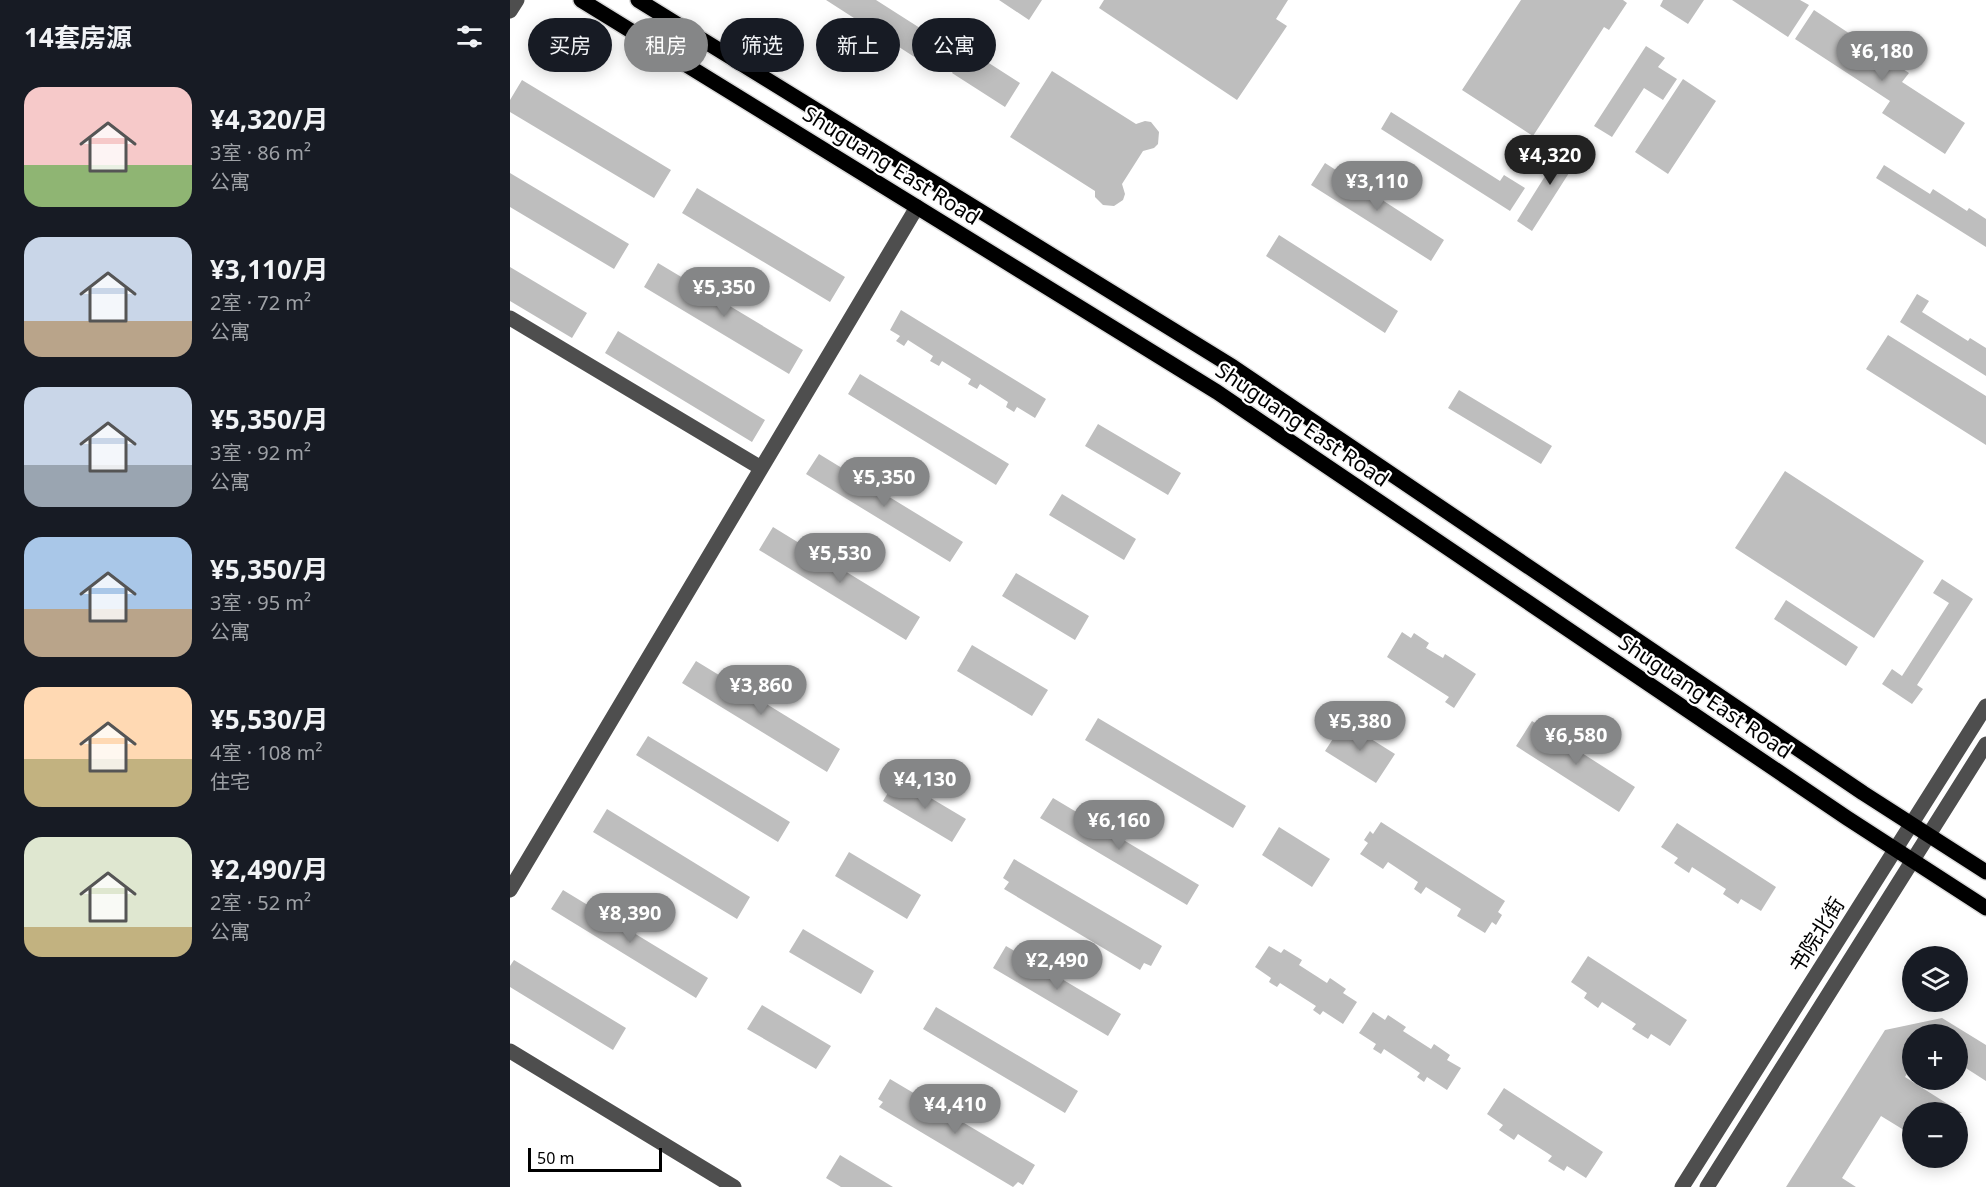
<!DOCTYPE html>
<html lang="zh">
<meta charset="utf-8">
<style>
body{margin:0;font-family:"Noto Sans","Noto Sans SC",sans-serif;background:#20242c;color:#f1f3f6;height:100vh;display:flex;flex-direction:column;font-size:22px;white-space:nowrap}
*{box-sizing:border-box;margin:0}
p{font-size:20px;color:#9ea1a6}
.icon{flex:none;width:33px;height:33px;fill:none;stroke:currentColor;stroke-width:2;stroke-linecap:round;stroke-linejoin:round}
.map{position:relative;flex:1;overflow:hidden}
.details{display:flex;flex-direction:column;background:#171b24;width:510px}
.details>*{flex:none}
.guide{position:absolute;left:18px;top:18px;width:570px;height:54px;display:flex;gap:12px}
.fabs{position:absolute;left:1392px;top:946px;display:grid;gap:12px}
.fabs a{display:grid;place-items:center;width:66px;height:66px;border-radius:50%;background:#171b24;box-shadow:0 3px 15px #0003;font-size:30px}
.scale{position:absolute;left:18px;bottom:15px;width:134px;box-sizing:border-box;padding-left:6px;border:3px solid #000;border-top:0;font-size:16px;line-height:21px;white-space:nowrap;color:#000;-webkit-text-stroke:4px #fff;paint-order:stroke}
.price{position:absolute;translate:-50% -51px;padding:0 14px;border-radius:21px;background:#858687;color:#fff;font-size:20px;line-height:39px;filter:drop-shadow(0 2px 3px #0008)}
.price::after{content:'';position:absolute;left:50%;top:36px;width:18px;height:14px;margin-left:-9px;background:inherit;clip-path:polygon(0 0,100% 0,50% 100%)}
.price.on{background:#222;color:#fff}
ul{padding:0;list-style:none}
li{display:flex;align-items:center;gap:18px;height:150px;padding:0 24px}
li span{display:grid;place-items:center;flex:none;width:168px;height:120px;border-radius:18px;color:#555}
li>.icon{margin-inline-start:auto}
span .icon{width:72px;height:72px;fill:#fffc;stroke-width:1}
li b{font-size:26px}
h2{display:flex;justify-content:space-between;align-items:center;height:72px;padding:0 24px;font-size:26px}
.tag{padding:0 21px;border-radius:27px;background:#171b24;box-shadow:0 3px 15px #0003;font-size:21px;line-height:54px}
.tag.on{background:#858687;color:#fff}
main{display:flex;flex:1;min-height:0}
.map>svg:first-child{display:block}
.building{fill:#bebebe}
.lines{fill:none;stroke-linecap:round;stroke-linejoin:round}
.major-casing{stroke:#dbdbdb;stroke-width:18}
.minor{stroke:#4e4e4e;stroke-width:15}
.major{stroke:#000;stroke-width:15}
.labels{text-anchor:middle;stroke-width:4.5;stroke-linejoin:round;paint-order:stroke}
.street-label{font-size:21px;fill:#000;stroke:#fff}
</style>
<main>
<section class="details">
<h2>14套房源<svg class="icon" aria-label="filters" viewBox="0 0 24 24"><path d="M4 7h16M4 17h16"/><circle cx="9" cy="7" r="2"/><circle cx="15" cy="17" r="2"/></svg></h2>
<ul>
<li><span style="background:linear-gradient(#f6c9c9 65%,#8fb573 0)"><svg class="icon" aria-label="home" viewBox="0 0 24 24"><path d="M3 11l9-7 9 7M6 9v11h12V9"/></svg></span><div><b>¥4,320/月</b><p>3室 · 86 m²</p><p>公寓</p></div></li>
<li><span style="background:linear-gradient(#c9d6e8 70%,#b9a48a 0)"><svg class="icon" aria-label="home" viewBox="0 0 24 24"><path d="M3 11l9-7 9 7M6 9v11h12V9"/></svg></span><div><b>¥3,110/月</b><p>2室 · 72 m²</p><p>公寓</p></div></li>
<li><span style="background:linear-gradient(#c9d6e8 65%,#9aa5b1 0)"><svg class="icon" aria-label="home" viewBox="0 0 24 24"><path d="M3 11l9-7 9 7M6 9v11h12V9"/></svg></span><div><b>¥5,350/月</b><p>3室 · 92 m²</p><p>公寓</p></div></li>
<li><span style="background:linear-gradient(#a9c7e8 60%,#b9a48a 0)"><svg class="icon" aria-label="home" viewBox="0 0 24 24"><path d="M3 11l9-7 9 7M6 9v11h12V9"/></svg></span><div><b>¥5,350/月</b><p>3室 · 95 m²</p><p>公寓</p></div></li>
<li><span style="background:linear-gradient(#ffd9b3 60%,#c2b280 0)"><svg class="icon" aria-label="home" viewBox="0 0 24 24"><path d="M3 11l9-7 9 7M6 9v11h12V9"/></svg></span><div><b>¥5,530/月</b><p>4室 · 108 m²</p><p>住宅</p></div></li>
<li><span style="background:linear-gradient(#dfe7d0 75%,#c2b280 0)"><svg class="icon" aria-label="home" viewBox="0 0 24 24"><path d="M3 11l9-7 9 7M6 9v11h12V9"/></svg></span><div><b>¥2,490/月</b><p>2室 · 52 m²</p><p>公寓</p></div></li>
</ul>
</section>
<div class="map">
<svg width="1476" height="1187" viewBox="0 0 1476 1187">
<rect width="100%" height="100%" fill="#fff"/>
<!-- building -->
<path class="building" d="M 316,0 L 366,0 L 435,44 L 420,67 Z
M 489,0 L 532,0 L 519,20 Z
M 594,0 L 778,0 L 766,19 L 777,26 L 727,100 L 589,8 Z
M 1011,0 L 1113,0 L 1117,3 L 1099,30 L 1094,27 L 1023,136 L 952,90 Z
M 1153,0 L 1194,0 L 1178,24 L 1150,6 Z
M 1222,0 L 1290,0 L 1299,5 L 1278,37 Z
M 1304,10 L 1399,73 L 1392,82 L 1455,123 L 1435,154 L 1372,113 L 1380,101 L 1285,39 Z
M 1136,46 L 1155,58 L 1148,67 L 1167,79 L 1153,100 L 1134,88 L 1102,137 L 1084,126 Z
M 457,49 L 510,83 L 495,107 L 442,73 Z
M 542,71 L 626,124 L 635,121 L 641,122 L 649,132 L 648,144 L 644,148 L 633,151 L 612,184 L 615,194 L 613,200 L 604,206 L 593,205 L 585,197 L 585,191 L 500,137 Z
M 1173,79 L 1206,101 L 1158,174 L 1125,152 Z
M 12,80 L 161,170 L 144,198 L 0,112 L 0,100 Z
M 881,112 L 990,181 L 994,175 L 1015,188 L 1000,211 L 871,129 Z
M 1057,141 L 1073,151 L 1022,231 L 1007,221 Z
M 815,163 L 934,240 L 921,261 L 801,185 Z
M 1374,165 L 1420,194 L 1423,189 L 1457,211 L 1459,208 L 1476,219 L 1476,247 L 1366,178 Z
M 0,173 L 119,244 L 104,269 L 0,207 Z
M 187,188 L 335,277 L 320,302 L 172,213 Z
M 769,235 L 888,311 L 875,333 L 756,256 Z
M 148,263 L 293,350 L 279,374 L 134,287 Z
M 0,267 L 77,313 L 62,338 L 0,301 Z
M 1407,294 L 1419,301 L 1412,312 L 1458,341 L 1460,338 L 1476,348 L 1476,376 L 1390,322 Z
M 391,310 L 536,399 L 525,418 L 507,407 L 504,412 L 496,407 L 498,402 L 470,384 L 467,389 L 458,384 L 461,379 L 432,361 L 429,366 L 420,361 L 423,356 L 398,340 L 394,346 L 386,341 L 390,336 L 380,330 Z
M 108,331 L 255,420 L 242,442 L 95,353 Z
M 1378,335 L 1476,396 L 1476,445 L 1356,369 Z
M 350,374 L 499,464 L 486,485 L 338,394 Z
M 949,390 L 1042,446 L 1031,464 L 938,408 Z
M 588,424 L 671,473 L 658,495 L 575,446 Z
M 309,454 L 453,542 L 440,562 L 296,474 Z
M 1275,471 L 1414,561 L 1364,638 L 1225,548 Z
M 552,494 L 626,539 L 614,560 L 539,515 Z
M 263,527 L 410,617 L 396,640 L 249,550 Z
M 506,573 L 579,616 L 565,640 L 492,596 Z
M 1432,579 L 1463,599 L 1407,685 L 1413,689 L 1402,704 L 1372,684 L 1382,669 L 1392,676 L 1439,603 L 1423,593 Z
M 1276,600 L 1348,647 L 1336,666 L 1264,619 Z
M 892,632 L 901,638 L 904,633 L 919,643 L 916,648 L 933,658 L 935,654 L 966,674 L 944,708 L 935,702 L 939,697 L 877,657 Z
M 462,645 L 538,690 L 522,716 L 447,671 Z
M 186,661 L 330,749 L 317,772 L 172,683 Z
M 588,718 L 736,806 L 723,828 L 575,740 Z
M 1022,721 L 1125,787 L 1109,812 L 1006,746 Z
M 834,722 L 885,754 L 866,783 L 815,751 Z
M 138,736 L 280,822 L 268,842 L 126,755 Z
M 387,778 L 456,819 L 442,842 L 373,801 Z
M 543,798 L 689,885 L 677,905 L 530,818 Z
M 97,809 L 240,897 L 227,919 L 83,832 Z
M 871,822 L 995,901 L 988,912 L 992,915 L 986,925 L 982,922 L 975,933 L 947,916 L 951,909 L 916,887 L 911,894 L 904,889 L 908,882 L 878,862 L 873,869 L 850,854 L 858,843 L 854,840 L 860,831 L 863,834 Z
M 1167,823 L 1266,887 L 1251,911 L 1231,899 L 1228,904 L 1213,894 L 1216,889 L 1182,867 L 1179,873 L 1164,863 L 1168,858 L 1151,847 Z
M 769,827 L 820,859 L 802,887 L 752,855 Z
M 339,852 L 411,895 L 397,919 L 325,876 Z
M 504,859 L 652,946 L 641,966 L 634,963 L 630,970 L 494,889 L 499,882 L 493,878 Z
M 53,890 L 198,978 L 186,998 L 41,909 Z
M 293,929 L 364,971 L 351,994 L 279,952 Z
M 496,946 L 611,1014 L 598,1036 L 483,968 Z
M 759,946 L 771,953 L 774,949 L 792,960 L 789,965 L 817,983 L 820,978 L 836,989 L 833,993 L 847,1002 L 833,1024 L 813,1011 L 810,1015 L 803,1010 L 806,1006 L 770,983 L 767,987 L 759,982 L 761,978 L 745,967 Z
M 1078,956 L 1177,1020 L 1160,1046 L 1141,1034 L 1138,1039 L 1122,1029 L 1126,1024 L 1092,1002 L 1088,1008 L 1074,998 L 1077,993 L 1061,982 Z
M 4,960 L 116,1028 L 103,1050 L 0,987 L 0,966 Z
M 252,1005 L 321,1046 L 306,1069 L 237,1029 Z
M 426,1007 L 568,1091 L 555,1113 L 413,1029 Z
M 863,1012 L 875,1020 L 878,1015 L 896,1027 L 893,1031 L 921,1049 L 924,1044 L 940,1055 L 937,1060 L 951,1068 L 937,1090 L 917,1077 L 914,1082 L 907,1077 L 910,1073 L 874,1049 L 871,1054 L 863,1049 L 866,1044 L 849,1033 Z
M 1432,1018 L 1476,1045 L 1476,1081 L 1448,1063 L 1448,1035 L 1402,1035 L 1402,1065 L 1395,1077 L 1452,1113 L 1402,1113 L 1402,1135 L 1371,1116 L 1332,1178 L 1346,1187 L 1276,1187 L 1375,1030 Z
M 380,1079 L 525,1165 L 513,1185 L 508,1182 L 503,1187 L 369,1107 L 373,1102 L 368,1099 Z
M 994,1088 L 1093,1152 L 1076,1178 L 1057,1166 L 1054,1171 L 1038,1161 L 1042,1156 L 1008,1134 L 1004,1140 L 989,1130 L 993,1125 L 977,1114 Z
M 330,1155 L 383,1187 L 331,1187 L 316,1178 Z"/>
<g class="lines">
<!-- major casing -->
<g class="major-casing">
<path id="major" d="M 71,0 L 707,392 L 1337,818 L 1476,908
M 128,0 L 723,367 L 1353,793 L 1476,872"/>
</g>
<!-- minor -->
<path class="minor" d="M 0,11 L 7,0
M 0,318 L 251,468
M 0,890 L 407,207
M 0,1051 L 224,1187
M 1172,1187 L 1476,706
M 1197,1187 L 1476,744"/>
<!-- major -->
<use href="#major" class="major"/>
</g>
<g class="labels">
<!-- street labels -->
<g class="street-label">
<text transform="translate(381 166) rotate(32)" y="7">Shuguang East Road</text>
<text transform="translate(792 425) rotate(34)" y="7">Shuguang East Road</text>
<text transform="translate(1195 697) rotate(34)" y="7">Shuguang East Road</text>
<text transform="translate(1307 935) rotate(-58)" y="7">书院北街</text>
</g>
</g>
</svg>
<div class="fabs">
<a><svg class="icon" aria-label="layers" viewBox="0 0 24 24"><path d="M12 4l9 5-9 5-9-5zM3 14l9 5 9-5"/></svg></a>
<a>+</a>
<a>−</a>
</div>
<div class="scale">50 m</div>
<b class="price" style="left:1372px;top:82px">¥6,180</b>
<b class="price on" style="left:1040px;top:186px">¥4,320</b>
<b class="price" style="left:867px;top:212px">¥3,110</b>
<b class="price" style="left:214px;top:318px">¥5,350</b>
<b class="price" style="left:374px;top:508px">¥5,350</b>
<b class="price" style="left:330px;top:584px">¥5,530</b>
<b class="price" style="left:251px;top:716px">¥3,860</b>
<b class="price" style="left:850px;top:752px">¥5,380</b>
<b class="price" style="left:1066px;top:766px">¥6,580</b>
<b class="price" style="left:415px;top:810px">¥4,130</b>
<b class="price" style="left:609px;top:851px">¥6,160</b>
<b class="price" style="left:120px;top:944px">¥8,390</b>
<b class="price" style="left:547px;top:991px">¥2,490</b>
<b class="price" style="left:445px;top:1135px">¥4,410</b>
<div class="guide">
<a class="tag">买房</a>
<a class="tag on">租房</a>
<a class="tag">筛选</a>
<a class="tag">新上</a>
<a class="tag">公寓</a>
</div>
</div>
</main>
